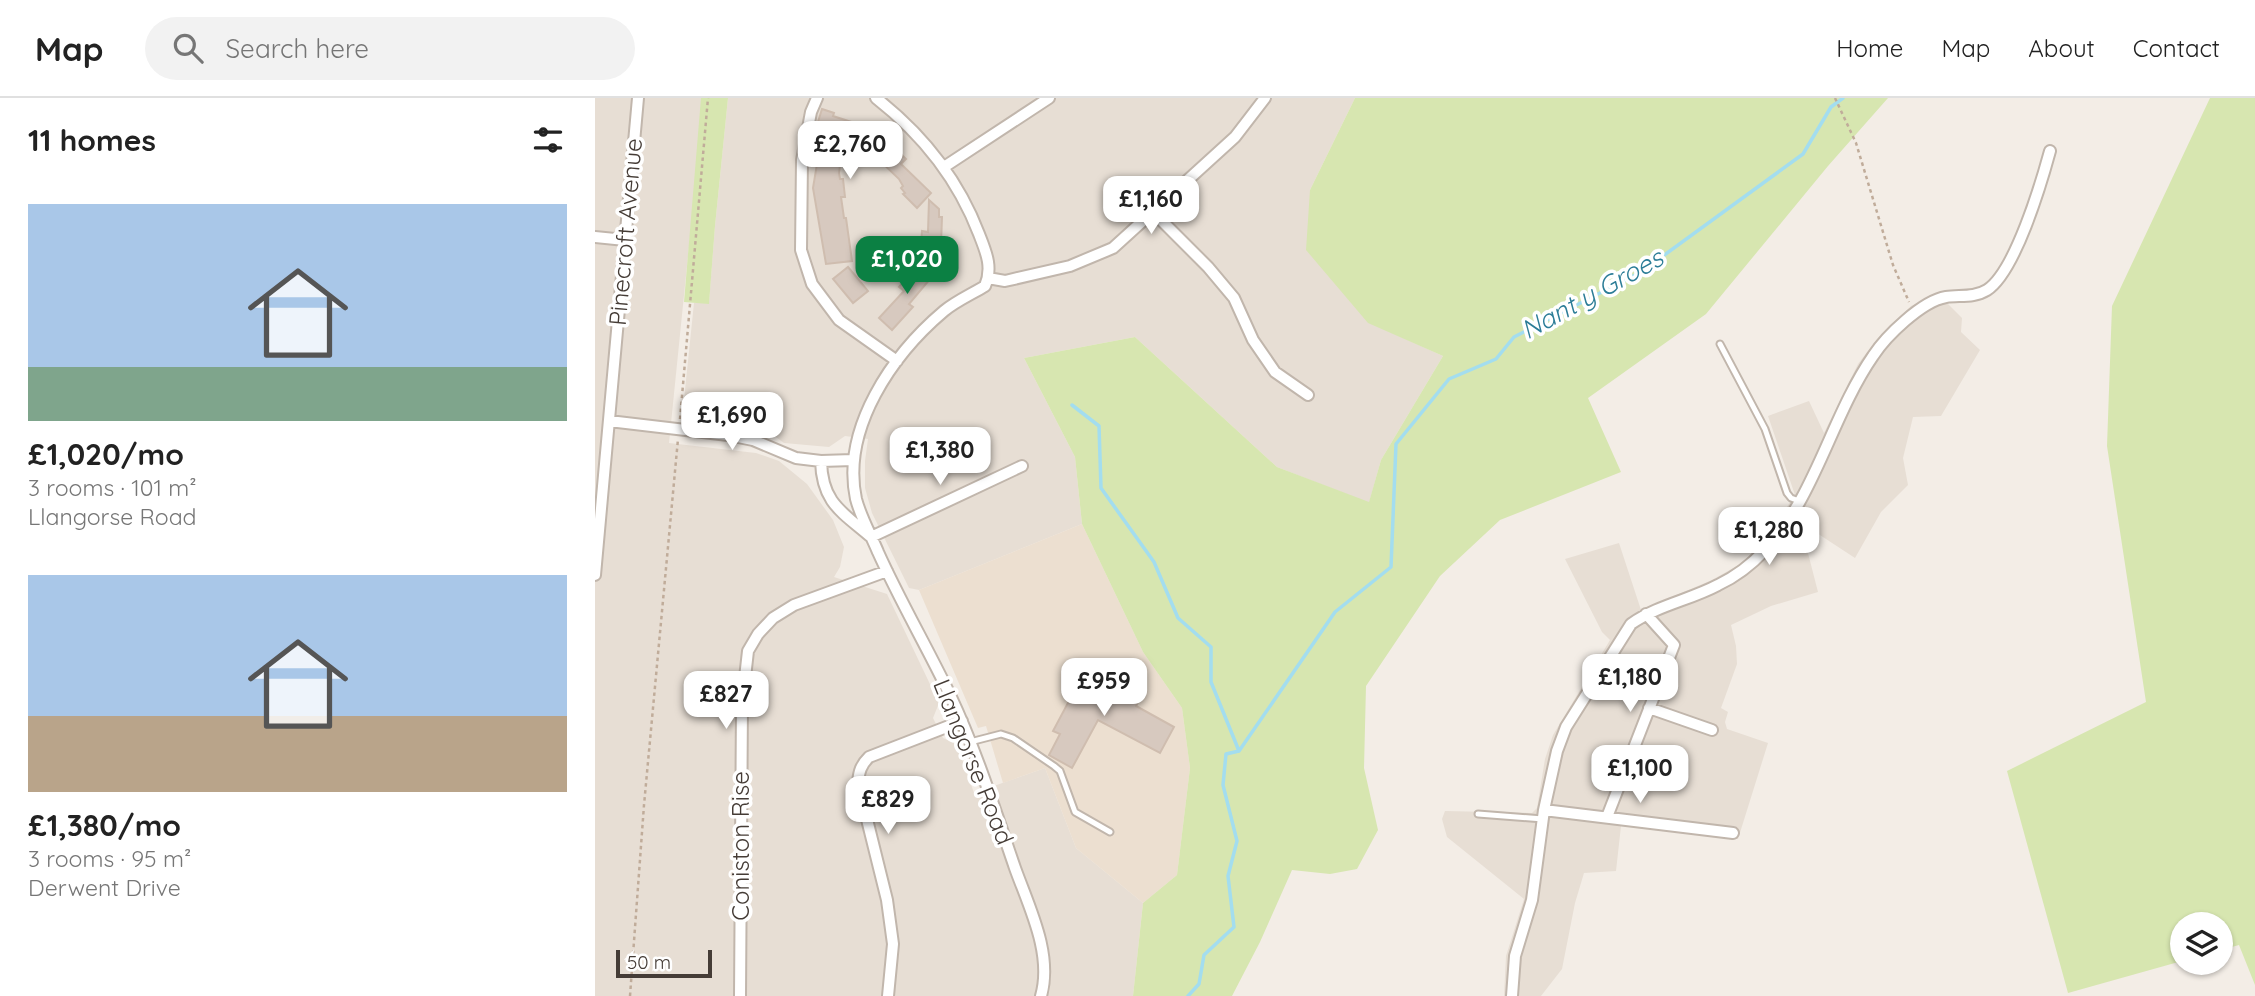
<!DOCTYPE html>
<meta charset="utf-8">
<style>
body{margin:0;font-family:Quicksand,sans-serif;background:#f2f2f2;color:#222;height:100vh;display:flex;flex-direction:column;font-size:26px;white-space:nowrap}
*{box-sizing:border-box;margin:0}
p{font-size:23px;color:#767676}
.icon{flex:none;width:38px;height:38px;fill:none;stroke:currentColor;stroke-width:2;stroke-linecap:round;stroke-linejoin:round}
.map{position:relative;flex:1;overflow:hidden}
.drawer{display:flex;flex-direction:column;background:#fff;width:595px}
.drawer>*{flex:none}
.tools{position:absolute;left:1575px;top:814px;display:grid;gap:14px}
.tools a{display:grid;place-items:center;width:63px;height:63px;border-radius:50%;background:#fff;box-shadow:0 2px 5px #0004;font-size:35px}
.scale{position:absolute;left:21px;bottom:18px;width:96px;box-sizing:border-box;padding-left:7px;border:4px solid #453c36;border-top:0;font-size:19px;line-height:24px;white-space:nowrap;color:#453c36;-webkit-text-stroke:5px #fff;paint-order:stroke}
.price{position:absolute;translate:-50% -60px;padding:0 16px;border-radius:14px;background:#fff;color:#222;font-size:23px;line-height:46px;filter:drop-shadow(0 2px 4px #0008)}
.price::after{content:'';position:absolute;left:50%;top:42px;width:21px;height:16px;margin-left:-10px;background:inherit;clip-path:polygon(0 0,100% 0,50% 100%)}
.price.current{background:#0b8043;color:#fff}
ul{padding:0;list-style:none}
li{display:grid;align-content:center;gap:14px;height:371px;padding:0 28px}
li span{display:grid;place-items:center;height:217px;border-radius:0px;color:#555}
li>.icon{margin-inline-start:auto}
span .icon{width:126px;height:126px;fill:#fffc;stroke-width:1}
li b{font-size:30px}
h2{display:flex;justify-content:space-between;align-items:center;height:84px;padding:0 28px;font-size:30px}
header{display:flex;align-items:center;gap:42px;box-sizing:border-box;height:98px;padding:0 35px;background:#fff;border-bottom:2px solid #e0e0e0}
header strong{font-size:33px}
nav{display:flex;gap:38px;margin-inline-start:auto;font-size:24px}
.search{width:490px;height:63px;background:#f2f2f2;display:flex;align-items:center;gap:18px;box-sizing:border-box;padding:0 24px;border-radius:38px;color:#767676;font-size:26px}
main{display:flex;flex:1;min-height:0}
.map>svg:first-child{display:block}
.residential{fill:#e7ded4}
.education{fill:#ecdfd0}
.green{fill:#d7e6b0}
.lines{fill:none;stroke-linecap:round;stroke-linejoin:round}
.stream{stroke:#a3ddef;stroke-width:3.5}
.building{fill:#d7c9bf;stroke:#cfbdaf;stroke-width:2}
.service-casing{stroke:#c1b6ac;stroke-width:9}
.minor-casing{stroke:#c1b6ac;stroke-width:14}
.path{stroke:#c0ac9a;stroke-width:2.5;stroke-dasharray:3.5 3.5;stroke-linecap:butt}
.service{stroke:#fff;stroke-width:5}
.minor{stroke:#fff;stroke-width:10}
.labels{text-anchor:middle;stroke-width:7;stroke-linejoin:round;paint-order:stroke}
.street-label{font-size:24px;fill:#453c36;stroke:#fff}
.water-label{font-size:26px;font-style:italic;fill:#2c7d97;stroke:#fff}
</style>
<header>
<strong>Map</strong>
<div class="search"><svg class="icon" aria-label="search" viewBox="0 0 24 24"><circle cx="10" cy="10" r="6"/><path d="M15 15l6 6"/></svg>Search here</div>
<nav><a>Home</a><a>Map</a><a>About</a><a>Contact</a></nav>
</header>
<main>
<section class="drawer">
<h2>11 homes<svg class="icon" aria-label="filters" viewBox="0 0 24 24"><path d="M4 7h16M4 17h16"/><circle cx="9" cy="7" r="2"/><circle cx="15" cy="17" r="2"/></svg></h2>
<ul>
<li><span style="background:linear-gradient(#a9c7e8 75%,#7fa58c 0)"><svg class="icon" aria-label="home" viewBox="0 0 24 24"><path d="M3 11l9-7 9 7M6 9v11h12V9"/></svg></span><div><b>£1,020/mo</b><p>3 rooms · 101 m²</p><p>Llangorse Road</p></div></li>
<li><span style="background:linear-gradient(#a9c7e8 65%,#b9a48a 0)"><svg class="icon" aria-label="home" viewBox="0 0 24 24"><path d="M3 11l9-7 9 7M6 9v11h12V9"/></svg></span><div><b>£1,380/mo</b><p>3 rooms · 95 m²</p><p>Derwent Drive</p></div></li>
</ul>
</section>
<div class="map">
<svg width="1660" height="898" viewBox="0 0 1660 898">
<rect width="100%" height="100%" fill="#f3ede6"/>
<!-- residential -->
<path class="residential" d="M 0,0 L 109,0 L 74,345 L 161,355 L 184,363 L 212,386 L 238,422 L 249,449 L 245,469 L 239,479 L 292,496 L 344,605 L 338,620 L 348,640 L 362,646 L 379,695 L 450,670 L 481,750 L 548,805 L 538,898 L 0,898 Z
M 133,0 L 760,0 L 715,92 L 773,224 L 848,258 L 786,362 L 774,405 L 682,369 L 540,239 L 429,260 L 480,359 L 487,426 L 324,492 L 314,490 L 277,415 L 270,390 L 270,363 L 273,341 L 250,338 L 234,349 L 189,345 L 174,334 L 150,325 L 87,321 L 99,205 L 114,205 L 120,128 Z
M 1343,196 L 1367,220 L 1366,234 L 1385,252 L 1346,318 L 1318,319 L 1308,360 L 1313,387 L 1286,414 L 1260,460 L 1205,424 L 1223,494 L 1176,508 L 1136,527 L 1141,548 L 1142,566 L 1126,610 L 1133,614 L 1130,624 L 1132,631 L 1173,645 L 1143,741 L 1026,728 L 1021,773 L 989,775 L 980,805 L 967,871 L 946,898 L 909,898 L 911,858 L 929,801 L 852,739 L 847,721 L 850,713 L 937,715 L 942,710 L 950,661 L 958,637 L 1015,542 L 1007,534 L 970,461 L 1024,445 L 1046,512 L 1117,482 L 1147,465 L 1171,440 L 1200,397 L 1173,318 L 1214,303 L 1229,335 L 1263,266 L 1282,241 L 1316,208 Z"/>
<!-- education -->
<path class="education" d="M 487,426 L 548,554 L 587,610 L 595,670 L 582,777 L 548,805 L 481,750 L 450,670 L 408,685 L 391,628 L 383,630 L 324,492 Z"/>
<!-- green -->
<path class="green" d="M 106,0 L 133,0 L 120,128 L 114,206 L 89,204 Z
M 760,0 L 1293,0 L 1233,68 L 1111,216 L 993,300 L 1026,374 L 905,422 L 845,478 L 771,588 L 769,670 L 783,732 L 762,771 L 735,776 L 697,772 L 665,844 L 637,898 L 538,898 L 548,805 L 582,777 L 595,670 L 587,610 L 548,554 L 487,426 L 480,359 L 429,260 L 540,239 L 682,369 L 774,404 L 786,362 L 848,258 L 773,225 L 711,152 L 715,92 Z
M 1615,0 L 1660,0 L 1660,887 L 1644,847 L 1626,852 L 1626,826 L 1587,826 L 1587,863 L 1473,895 L 1412,673 L 1551,604 L 1512,348 L 1517,208 Z"/>
<g class="lines">
<!-- stream -->
<path class="stream" d="M 477,307 L 504,328 L 506,390 L 559,464 L 583,520 L 616,549 L 616,584 L 644,653 L 631,656 L 628,687 L 642,743 L 633,778 L 639,829 L 609,857 L 604,886 L 593,898
M 644,653 L 740,514 L 796,469 L 801,346 L 854,281 L 901,261 L 919,239 L 1046,174 L 1208,56 L 1236,9 L 1248,0"/>
</g>
<!-- building -->
<path class="building" d="M 227,11 L 239,15 L 238,18 L 281,32 L 311,61 L 306,66 L 336,95 L 322,110 L 308,96 L 310,95 L 306,90 L 308,88 L 304,81 L 282,60 L 285,56 L 272,43 L 249,37 L 244,75 L 245,81 L 248,81 L 250,99 L 246,99 L 249,120 L 251,120 L 257,163 L 231,166 L 218,90 L 228,30 L 222,27 Z
M 334,102 L 344,111 L 344,119 L 347,119 L 346,147 L 326,146 L 327,133 L 333,134 Z
M 327,164 L 340,175 L 314,206 L 318,209 L 297,232 L 284,220 L 309,193 L 304,189 Z
M 253,169 L 273,193 L 258,205 L 238,181 Z
M 491,571 L 545,600 L 541,608 L 579,629 L 565,655 L 503,622 L 477,670 L 454,657 L 465,636 L 458,633 Z"/>
<g class="lines">
<!-- service casing -->
<g class="service-casing">
<path id="service" d="M 1125,246 L 1170,331 L 1192,395 L 1196,400 L 1204,403
M 375,644 L 406,636 L 418,640 L 459,668 L 465,673 L 480,714 L 515,734
M 883,716 L 948,721"/>
</g>
<!-- minor casing -->
<g class="minor-casing">
<path id="minor" d="M 222,0 L 216,14 L 207,62 L 206,152 L 217,186 L 244,222 L 302,263
M 281,0 C 327,36 363,81 384,136 C 391,154 398,169 390,188 C 377,196 361,203 349,213 C 298,256 246,330 261,401 C 266,420 276,437 283,454 C 305,503 332,549 355,597 C 381,652 400,712 420,770 C 434,809 458,856 446,898
M 349,69 L 454,0
M 558,114 L 613,169 L 639,200 L 658,242 L 680,274 L 713,297
M 0,139 L 30,142
M 393,180 L 410,183 L 475,168 L 518,150 L 640,39 L 670,0
M 14,323 L 133,337 L 158,342 L 201,360 L 226,363 L 258,362
M 226,363 C 227,405 247,414 276,439 L 427,368
M 0,477 L 43,0
M 1054,610 L 1117,632
M 949,712 L 1138,735
M 1012,719 L 1079,547 L 1051,516
M 145,898 L 147,606 L 153,553 L 163,536 L 178,520 L 199,507 L 292,473
M 293,898 L 298,846 L 292,802 L 263,685 C 264,673 266,667 274,659 L 367,623
M 917,898 L 920,858 L 937,802 L 949,712 L 962,653 L 971,629 L 1036,526 C 1063,507 1095,502 1123,487 C 1140,479 1157,466 1170,452 C 1221,398 1236,319 1278,258 C 1291,238 1327,203 1351,199 C 1365,197 1379,200 1392,192 C 1420,174 1446,86 1455,53"/>
</g>
<!-- path -->
<path class="path" d="M 1240,0 L 1261,45 L 1298,167 L 1314,204
M 85,321 L 113,0
M 35,898 L 49,707 L 83,341"/>
<!-- service -->
<use href="#service" class="service"/>
<!-- minor -->
<use href="#minor" class="minor"/>
</g>
<g class="labels">
<!-- street labels -->
<g class="street-label">
<text transform="translate(31 134) rotate(-85)" y="8">Pinecroft Avenue</text>
<text transform="translate(378 664) rotate(68)" y="8">Llangorse Road</text>
<text transform="translate(146 748) rotate(-90)" y="8">Coniston Rise</text>
</g>
<!-- water labels -->
<g class="water-label">
<text transform="translate(997 196) rotate(-29)" y="9">Nant y Groes</text>
</g>
</g>
</svg>
<div class="tools">
<a><svg class="icon" aria-label="layers" viewBox="0 0 24 24"><path d="M12 4l9 5-9 5-9-5zM3 14l9 5 9-5"/></svg></a>
</div>
<div class="scale">50 m</div>
<b class="price" style="left:255px;top:83px">£2,760</b>
<b class="price" style="left:556px;top:138px">£1,160</b>
<b class="price current" style="left:312px;top:198px">£1,020</b>
<b class="price" style="left:137px;top:354px">£1,690</b>
<b class="price" style="left:345px;top:389px">£1,380</b>
<b class="price" style="left:1174px;top:469px">£1,280</b>
<b class="price" style="left:1035px;top:616px">£1,180</b>
<b class="price" style="left:509px;top:620px">£959</b>
<b class="price" style="left:131px;top:633px">£827</b>
<b class="price" style="left:1045px;top:707px">£1,100</b>
<b class="price" style="left:293px;top:738px">£829</b>
</div>
</main>
